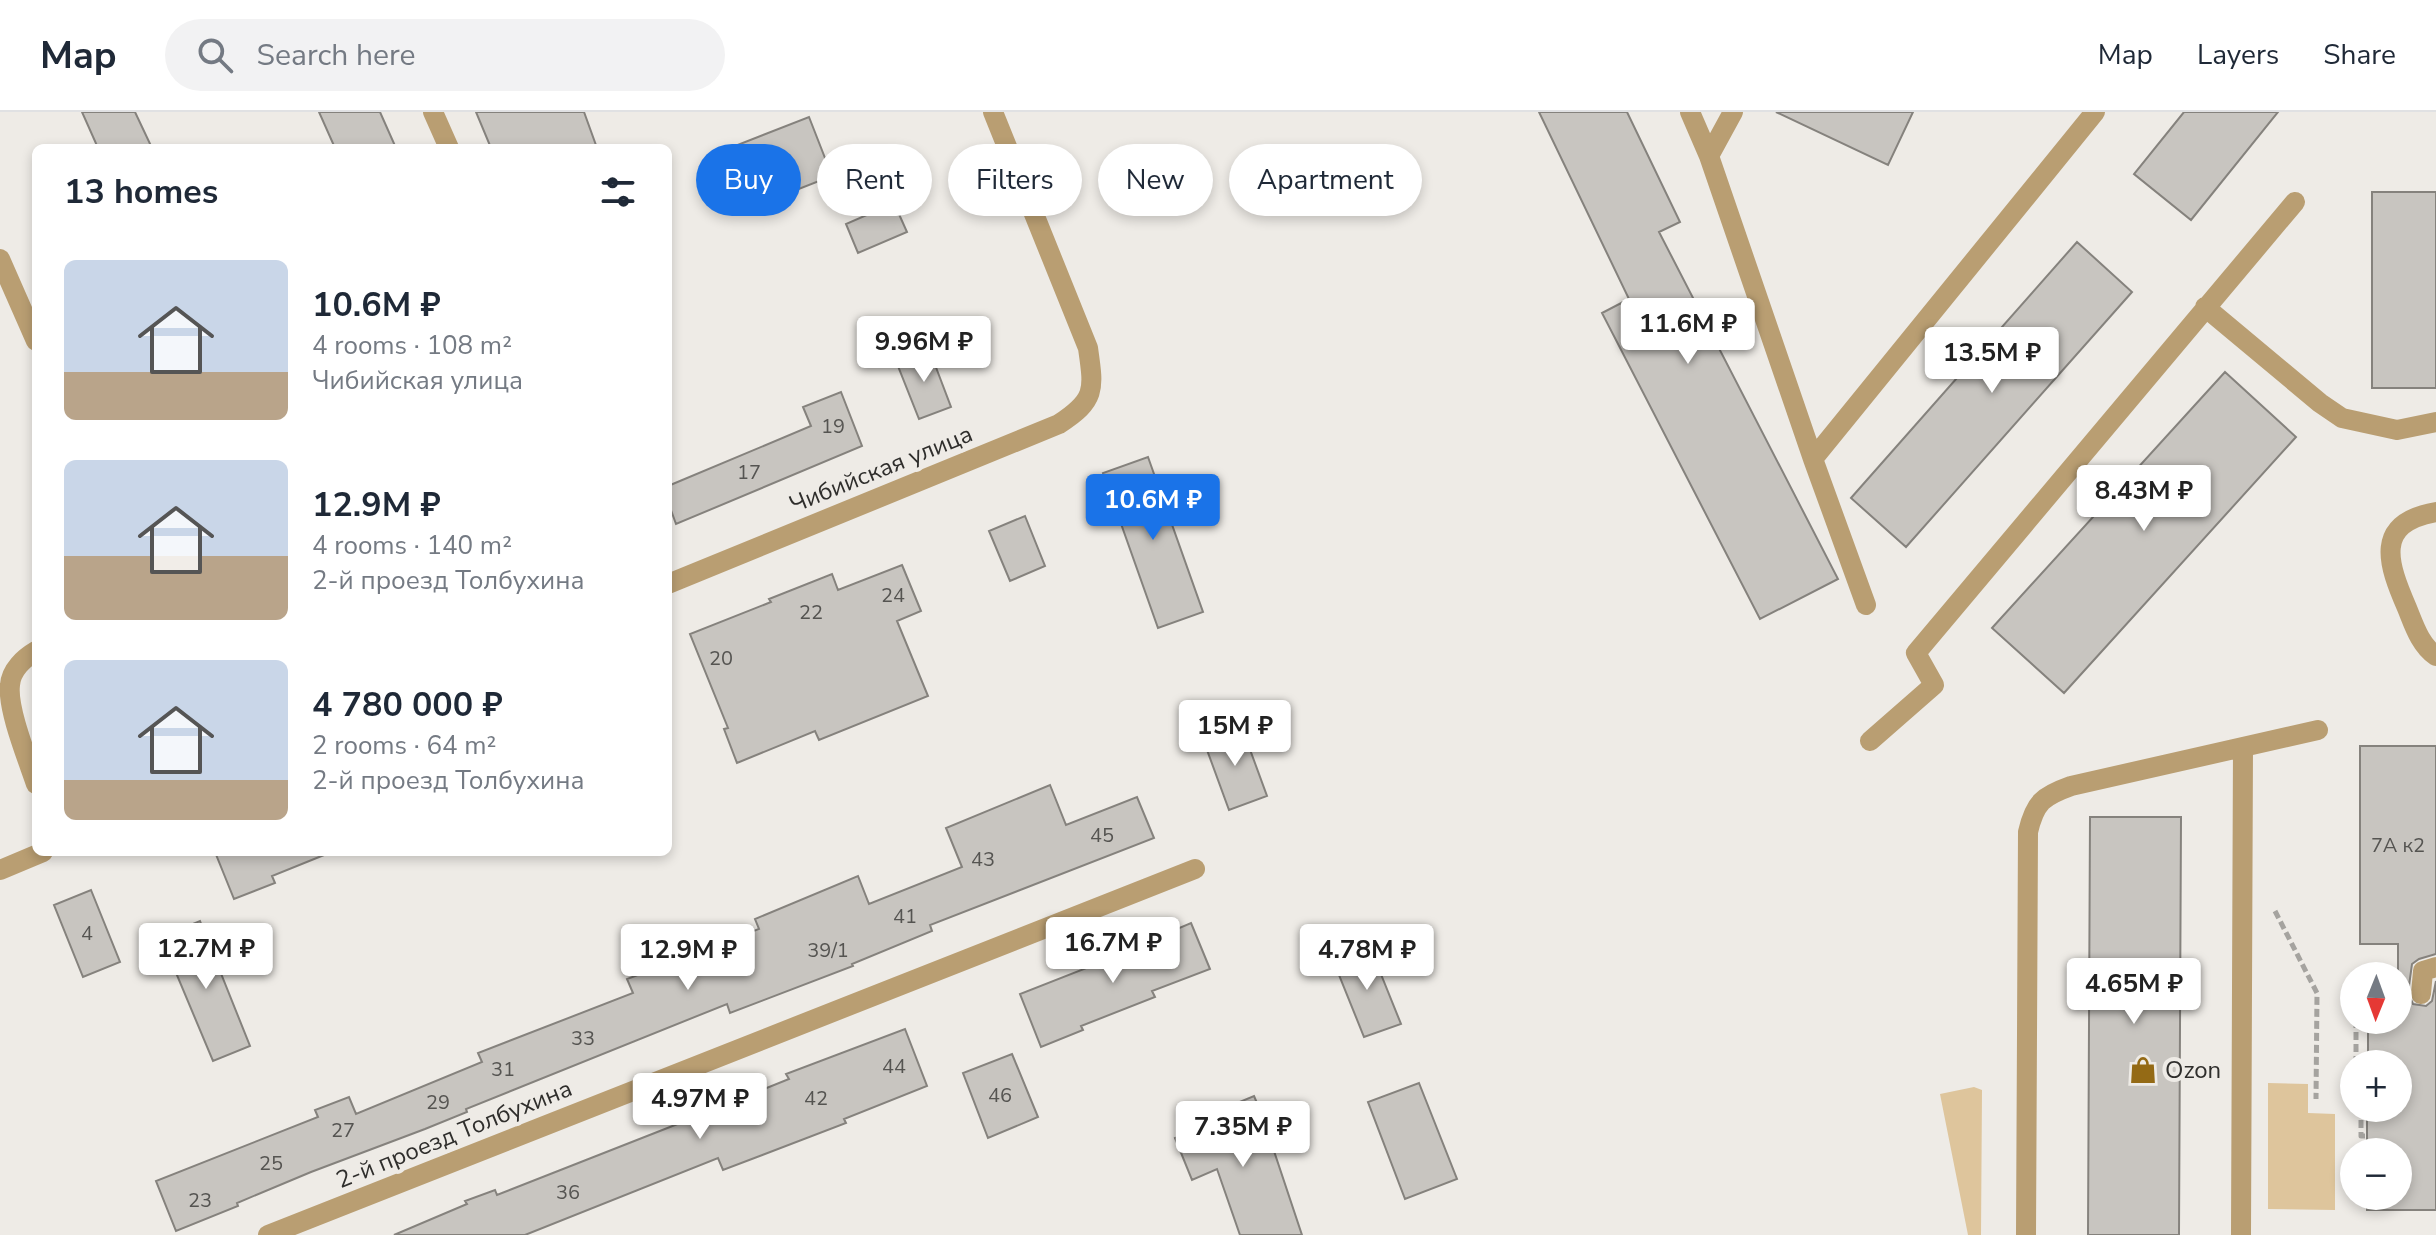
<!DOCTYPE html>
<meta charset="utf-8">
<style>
body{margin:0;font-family:"Nunito Sans",sans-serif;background:#f2f2f3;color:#1f2937;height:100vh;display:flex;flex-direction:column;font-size:30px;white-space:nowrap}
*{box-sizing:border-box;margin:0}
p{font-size:26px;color:#747a83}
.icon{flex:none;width:44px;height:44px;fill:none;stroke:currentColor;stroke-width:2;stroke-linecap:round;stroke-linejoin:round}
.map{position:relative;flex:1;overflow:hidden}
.panel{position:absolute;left:32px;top:32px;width:640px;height:712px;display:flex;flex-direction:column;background:#fff;border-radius:12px;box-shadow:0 4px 12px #0003}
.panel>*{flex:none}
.hud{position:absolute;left:696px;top:32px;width:760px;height:72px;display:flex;gap:16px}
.needle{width:52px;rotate:181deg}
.fabs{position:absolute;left:2340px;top:850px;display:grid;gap:16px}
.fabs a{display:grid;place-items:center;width:72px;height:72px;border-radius:50%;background:#fff;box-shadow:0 4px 12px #0003;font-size:40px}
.price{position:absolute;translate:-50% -68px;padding:0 18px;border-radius:8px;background:#fff;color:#222;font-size:26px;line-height:52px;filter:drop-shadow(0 2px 4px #0008)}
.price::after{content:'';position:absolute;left:50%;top:48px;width:24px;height:18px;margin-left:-12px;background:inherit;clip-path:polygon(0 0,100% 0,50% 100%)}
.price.current{background:#1a73e8;color:#fff}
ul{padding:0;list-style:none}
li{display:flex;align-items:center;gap:24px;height:200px;padding:0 32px}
li span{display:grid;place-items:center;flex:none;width:224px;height:160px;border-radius:12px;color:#555}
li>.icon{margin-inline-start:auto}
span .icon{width:96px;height:96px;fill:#fffc;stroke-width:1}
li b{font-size:34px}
h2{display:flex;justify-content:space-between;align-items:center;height:96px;padding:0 32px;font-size:34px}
.chip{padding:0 28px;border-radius:36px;background:#fff;box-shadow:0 4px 12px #0003;font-size:28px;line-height:72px}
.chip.current{background:#1a73e8;color:#fff}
header{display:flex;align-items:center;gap:48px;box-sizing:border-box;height:112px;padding:0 40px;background:#fff;border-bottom:2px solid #e0e1e3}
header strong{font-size:38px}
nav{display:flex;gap:44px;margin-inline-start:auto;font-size:28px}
.search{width:560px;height:72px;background:#f2f2f3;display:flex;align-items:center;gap:20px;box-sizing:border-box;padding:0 28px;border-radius:44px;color:#747a83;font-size:30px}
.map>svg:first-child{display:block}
.green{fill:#dec59c}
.building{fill:#c8c5c0;stroke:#85827d;stroke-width:2}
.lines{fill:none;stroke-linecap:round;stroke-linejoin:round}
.path{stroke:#a5a39f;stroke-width:5;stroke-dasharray:8 4;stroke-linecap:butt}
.minor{stroke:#b99e72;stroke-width:20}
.labels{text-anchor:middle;stroke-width:8;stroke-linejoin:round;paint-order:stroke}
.number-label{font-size:20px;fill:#555451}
.street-label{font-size:24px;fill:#2f2e2c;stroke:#eeebe6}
.poi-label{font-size:24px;fill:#2f2e2c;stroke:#eeebe6;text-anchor:start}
</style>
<header>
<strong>Map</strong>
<div class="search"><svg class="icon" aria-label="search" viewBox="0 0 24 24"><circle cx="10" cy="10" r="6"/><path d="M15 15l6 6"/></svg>Search here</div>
<nav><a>Map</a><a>Layers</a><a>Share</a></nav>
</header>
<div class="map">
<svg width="2436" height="1123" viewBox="0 0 2436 1123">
<rect width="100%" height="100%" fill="#eeebe6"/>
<!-- green -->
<path class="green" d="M 2268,971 L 2308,972 L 2308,1001 L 2335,1002 L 2335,1098 L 2268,1097 Z
M 1974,975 L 1982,978 L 1981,1123 L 1968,1123 L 1940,982 Z"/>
<!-- building -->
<path class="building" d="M 82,0 L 135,0 L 152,36 L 98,36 Z
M 319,0 L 380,0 L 396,36 L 335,36 Z
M 476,0 L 584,0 L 597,36 L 491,36 Z
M 1539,0 L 1627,0 L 1680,110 L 1659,120 L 1838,467 L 1760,507 L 1602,201 L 1629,187 Z
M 1776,0 L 1913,0 L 1888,53 Z
M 2184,0 L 2278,0 L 2191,108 L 2134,62 Z
M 809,5 L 832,64 L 740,100 L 717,41 Z
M 2372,80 L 2436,80 L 2436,276 L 2372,276 Z
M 894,91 L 907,120 L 858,141 L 846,112 Z
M 2077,130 L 2132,180 L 1906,435 L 1851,386 Z
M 929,237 L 951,295 L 919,307 L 896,249 Z
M 2225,260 L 2296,325 L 2064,581 L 1992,516 Z
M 841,280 L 862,334 L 676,412 L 668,390 L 668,374 L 811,314 L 803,295 Z
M 1148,345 L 1203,500 L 1158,516 L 1103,361 Z
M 1025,404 L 1045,454 L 1010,469 L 989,419 Z
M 902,453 L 921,499 L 897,509 L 928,584 L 819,628 L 815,619 L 737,651 L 724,617 L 728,616 L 690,522 L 771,490 L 769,487 L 832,462 L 838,478 Z
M 1241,613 L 1267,684 L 1229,698 L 1203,627 Z
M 2360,634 L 2436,634 L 2436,842 L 2419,847 L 2412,852 L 2408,881 L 2413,892 L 2426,894 L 2432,889 L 2436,869 L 2436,1098 L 2367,1098 L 2367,1084 L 2398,1084 L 2398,1040 L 2367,1040 L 2367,996 L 2398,996 L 2398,952 L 2368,952 L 2368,908 L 2398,908 L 2398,832 L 2360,832 Z
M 1050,673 L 1066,713 L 1137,685 L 1154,726 L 930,813 L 932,819 L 852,852 L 853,854 L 730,901 L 727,892 L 466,997 L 467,1000 L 425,1017 L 311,1060 L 237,1091 L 238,1094 L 176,1119 L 156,1069 L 318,1005 L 315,998 L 349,985 L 356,1002 L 482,950 L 478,941 L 633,881 L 627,867 L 759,817 L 755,807 L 858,764 L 869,792 L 962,755 L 946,716 Z
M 2090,705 L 2181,705 L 2179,1123 L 2088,1123 Z
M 215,740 L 329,740 L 329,741 L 272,764 L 275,771 L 234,787 Z
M 91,778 L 120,850 L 83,865 L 54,793 Z
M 200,809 L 250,934 L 213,949 L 161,825 Z
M 1191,811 L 1210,857 L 1152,879 L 1155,885 L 1081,914 L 1083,918 L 1041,935 L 1020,882 L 1107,848 L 1106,847 Z
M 1370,835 L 1401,912 L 1364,925 L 1333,848 Z
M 905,917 L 927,974 L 844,1007 L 846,1011 L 723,1058 L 718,1046 L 525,1123 L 394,1123 L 467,1092 L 465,1089 L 495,1078 L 497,1083 L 670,1015 L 789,967 L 786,962 Z
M 1012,942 L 1038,1005 L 988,1026 L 963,961 Z
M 1419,971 L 1457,1067 L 1405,1087 L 1368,990 Z
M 1254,984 L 1273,1029 L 1271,1030 L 1302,1123 L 1240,1123 L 1217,1057 L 1192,1068 L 1175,1026 L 1217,1010 L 1213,1001 Z"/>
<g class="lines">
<!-- path -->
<path class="path" d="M 2275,799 L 2317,881 L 2316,987
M 2356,952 L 2356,908
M 2361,996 L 2361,1024 L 2367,1024"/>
<!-- minor -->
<path class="minor" d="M 433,0 L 449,36
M 1690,0 L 1709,44 L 1813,347 L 2095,0
M 1709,44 L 1733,0
M 0,147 L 36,229
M 2205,195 L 2320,291 L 2342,306 L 2397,318 L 2436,310
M 1813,347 L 1866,493
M 2436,400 C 2373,411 2388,452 2407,496 C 2414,513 2420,533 2436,544
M 668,472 L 1059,312 C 1096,288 1094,278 1088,236 L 993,0
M 36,539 C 24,546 11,558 10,573 C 7,597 28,648 36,672
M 1870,629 L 1934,573 L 1916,541 L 2295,90
M 0,758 L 43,740
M 2421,882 L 2423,859 L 2436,855
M 268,1123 L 1195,757
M 2026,1123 L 2028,720 C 2035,690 2043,684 2071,674 L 2318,618
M 2241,1123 L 2243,635"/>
</g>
<!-- icons -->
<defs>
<g id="shop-bare" transform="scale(2.16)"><path d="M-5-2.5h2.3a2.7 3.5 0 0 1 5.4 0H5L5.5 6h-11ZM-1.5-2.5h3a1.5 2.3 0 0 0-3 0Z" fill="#946a15" stroke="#eeebe6" stroke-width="2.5" paint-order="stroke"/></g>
</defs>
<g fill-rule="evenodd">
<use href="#shop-bare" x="2143" y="958"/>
</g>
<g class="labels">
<!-- number labels -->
<g class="number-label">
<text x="833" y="321">19</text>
<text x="749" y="367">17</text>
<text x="893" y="490">24</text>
<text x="811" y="507">22</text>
<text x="721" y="553">20</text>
<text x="1102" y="730">45</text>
<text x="2398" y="740">7А к2</text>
<text x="983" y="754">43</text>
<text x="905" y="811">41</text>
<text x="87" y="828">4</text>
<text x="828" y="845">39/1</text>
<text x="583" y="933">33</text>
<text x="894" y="961">44</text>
<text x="503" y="964">31</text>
<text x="1000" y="990">46</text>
<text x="816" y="993">42</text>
<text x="438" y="997">29</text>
<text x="343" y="1025">27</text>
<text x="271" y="1058">25</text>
<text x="568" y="1087">36</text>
<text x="200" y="1095">23</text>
</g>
<!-- street labels -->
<g class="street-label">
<text transform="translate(881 357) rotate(-22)" y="8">Чибийская улица</text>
<text transform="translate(454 1022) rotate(-22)" y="8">2-й проезд Толбухина</text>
</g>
<!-- poi labels -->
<g class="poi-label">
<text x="2165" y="966">Ozon</text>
</g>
</g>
</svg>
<div class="fabs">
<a><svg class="needle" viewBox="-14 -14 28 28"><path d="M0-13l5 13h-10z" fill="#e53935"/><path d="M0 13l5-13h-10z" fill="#747a83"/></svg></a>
<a>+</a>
<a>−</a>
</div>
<b class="price" style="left:1688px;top:254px">11.6M ₽</b>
<b class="price" style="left:924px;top:272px">9.96M ₽</b>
<b class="price" style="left:1992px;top:283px">13.5M ₽</b>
<b class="price" style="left:2144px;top:421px">8.43M ₽</b>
<b class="price current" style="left:1153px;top:430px">10.6M ₽</b>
<b class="price" style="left:1235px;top:656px">15M ₽</b>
<b class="price" style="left:1113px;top:873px">16.7M ₽</b>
<b class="price" style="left:206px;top:879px">12.7M ₽</b>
<b class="price" style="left:688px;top:880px">12.9M ₽</b>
<b class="price" style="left:1367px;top:880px">4.78M ₽</b>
<b class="price" style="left:2134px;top:914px">4.65M ₽</b>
<b class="price" style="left:700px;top:1029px">4.97M ₽</b>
<b class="price" style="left:1243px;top:1057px">7.35M ₽</b>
<div class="hud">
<a class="chip current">Buy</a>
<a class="chip">Rent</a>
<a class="chip">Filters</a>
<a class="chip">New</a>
<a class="chip">Apartment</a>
</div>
<section class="panel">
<h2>13 homes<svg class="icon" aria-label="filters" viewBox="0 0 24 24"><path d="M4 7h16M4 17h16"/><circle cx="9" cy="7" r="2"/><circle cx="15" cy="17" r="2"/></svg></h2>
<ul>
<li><span style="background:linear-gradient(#c9d6e8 70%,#b9a48a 0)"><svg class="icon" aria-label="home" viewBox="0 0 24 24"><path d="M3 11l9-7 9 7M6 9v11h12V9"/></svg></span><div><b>10.6M ₽</b><p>4 rooms · 108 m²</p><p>Чибийская улица</p></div></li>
<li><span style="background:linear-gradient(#c9d6e8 60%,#b9a48a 0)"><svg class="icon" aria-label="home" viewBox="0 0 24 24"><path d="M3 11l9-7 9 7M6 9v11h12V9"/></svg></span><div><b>12.9M ₽</b><p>4 rooms · 140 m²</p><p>2-й проезд Толбухина</p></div></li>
<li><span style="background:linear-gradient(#c9d6e8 75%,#b9a48a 0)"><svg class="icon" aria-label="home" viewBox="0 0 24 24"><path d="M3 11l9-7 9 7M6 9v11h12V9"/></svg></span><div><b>4 780 000 ₽</b><p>2 rooms · 64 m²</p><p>2-й проезд Толбухина</p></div></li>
</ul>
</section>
</div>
